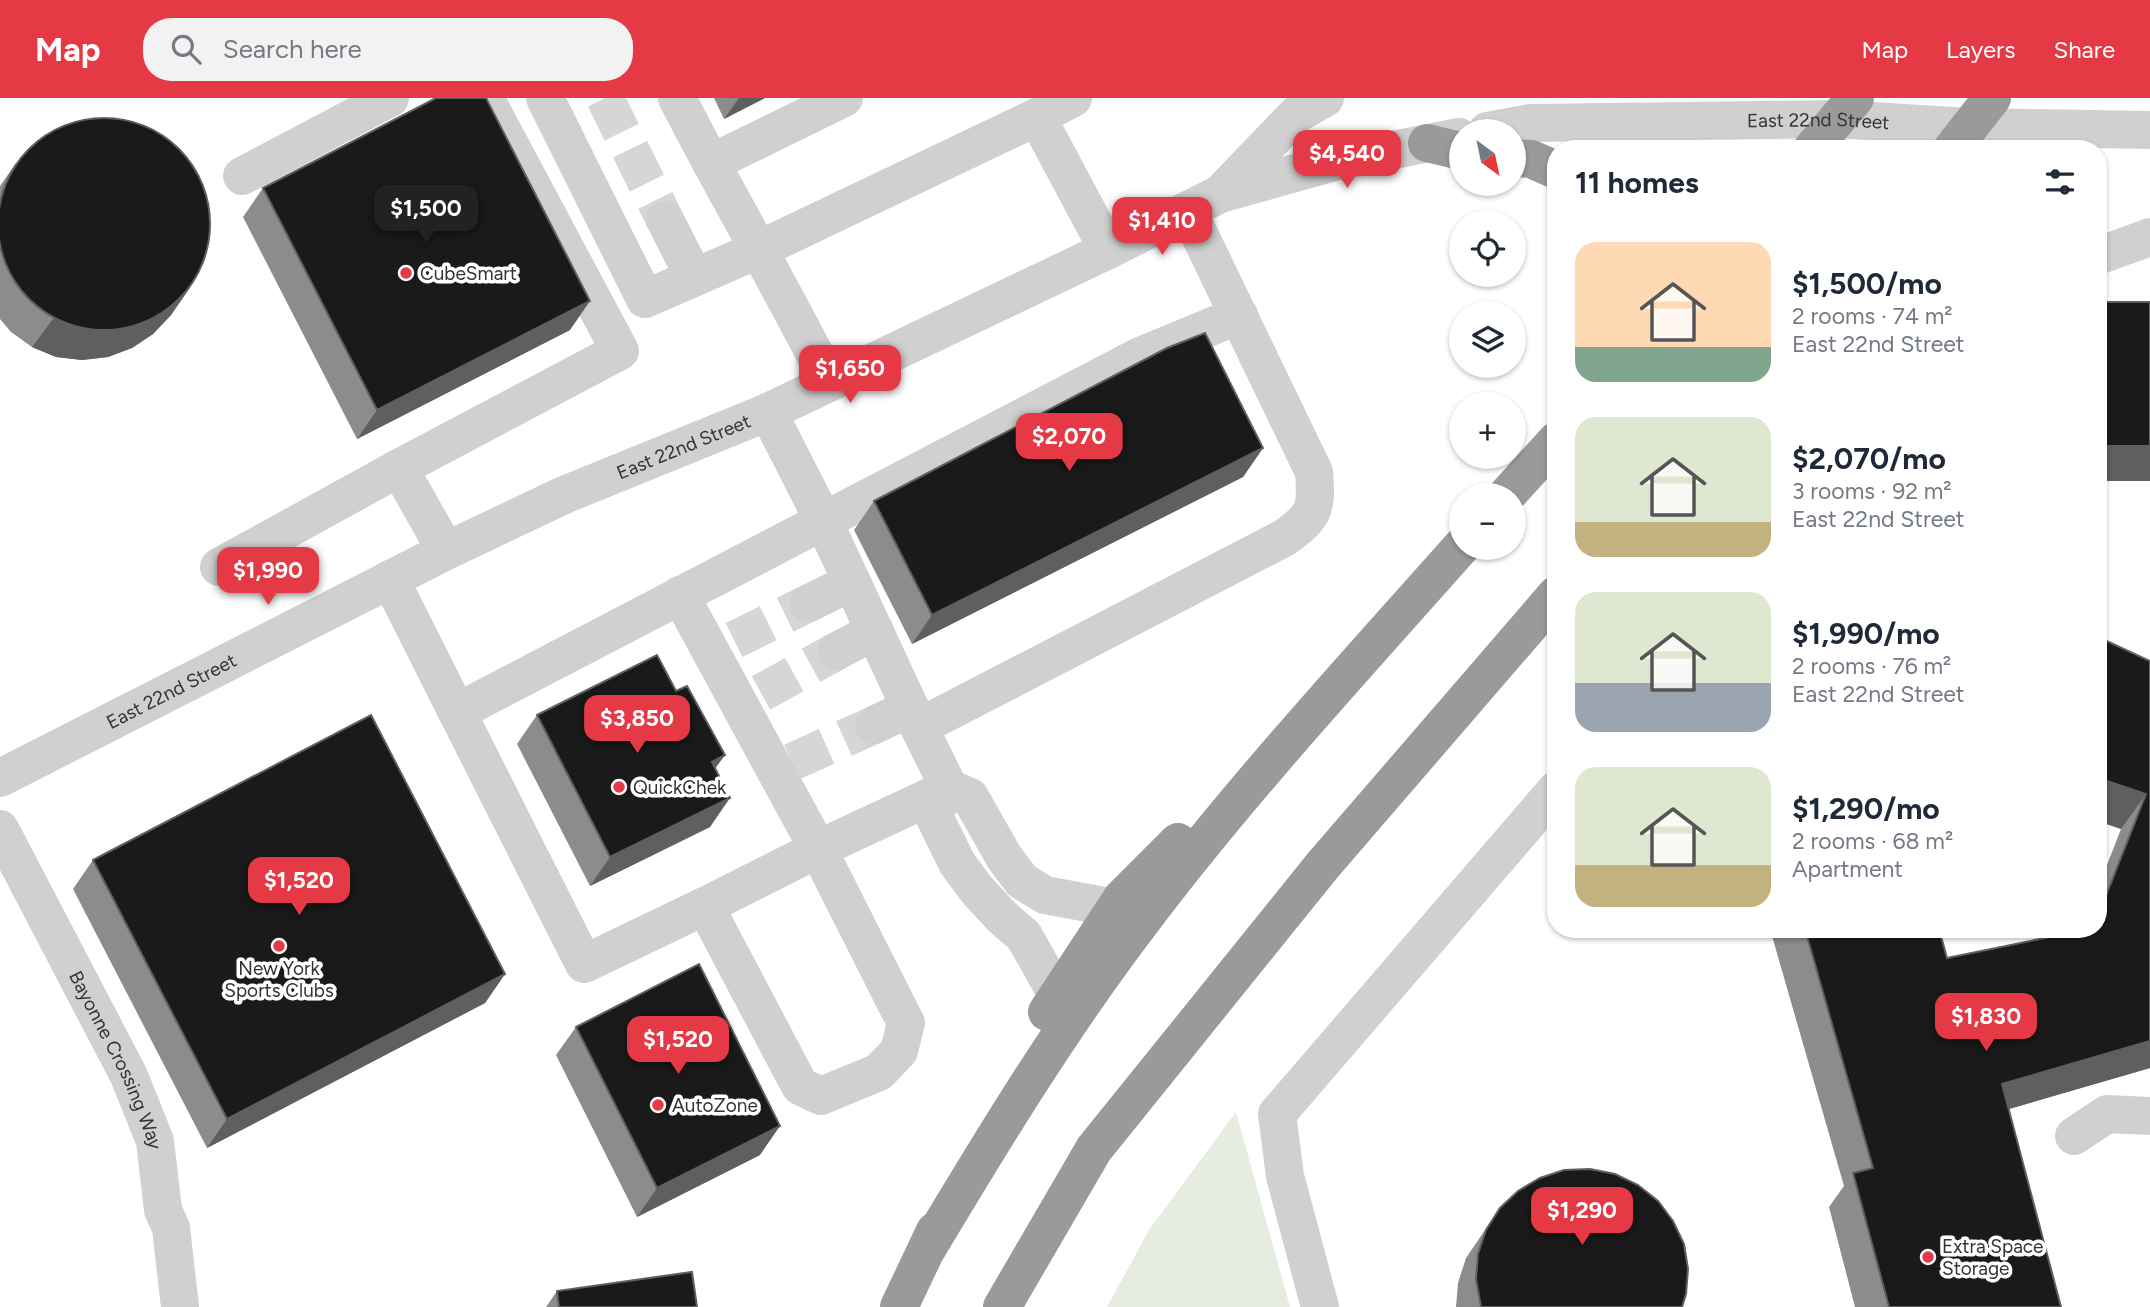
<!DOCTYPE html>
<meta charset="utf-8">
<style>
body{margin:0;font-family:Figtree,sans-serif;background:#f2f2f3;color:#1f2937;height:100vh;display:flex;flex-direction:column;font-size:26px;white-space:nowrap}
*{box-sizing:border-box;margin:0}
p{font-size:23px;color:#747a83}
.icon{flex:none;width:38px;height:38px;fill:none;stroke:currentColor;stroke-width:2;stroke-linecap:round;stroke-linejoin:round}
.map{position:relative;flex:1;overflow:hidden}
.side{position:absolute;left:1547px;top:42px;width:560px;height:798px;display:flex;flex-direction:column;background:#fff;border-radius:28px;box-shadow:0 2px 5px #0004}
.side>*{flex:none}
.needle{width:46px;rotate:147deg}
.tools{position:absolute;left:1449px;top:21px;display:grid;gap:14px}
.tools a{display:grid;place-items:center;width:77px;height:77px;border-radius:50%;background:#fff;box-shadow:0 2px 5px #0004;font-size:35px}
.price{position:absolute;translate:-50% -60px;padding:0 16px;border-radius:14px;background:#e63946;color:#fff;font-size:23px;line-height:46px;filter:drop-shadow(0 2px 4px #0008)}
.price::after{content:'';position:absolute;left:50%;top:42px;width:21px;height:16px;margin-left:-10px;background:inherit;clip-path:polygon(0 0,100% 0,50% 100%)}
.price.on{background:#222;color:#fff}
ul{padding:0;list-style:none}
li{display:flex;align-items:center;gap:21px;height:175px;padding:0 28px}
li span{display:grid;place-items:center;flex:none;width:196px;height:140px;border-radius:21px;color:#555}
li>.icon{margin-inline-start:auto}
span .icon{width:84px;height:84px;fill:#fffc;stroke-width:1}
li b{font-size:30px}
h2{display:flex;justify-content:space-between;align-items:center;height:84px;padding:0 28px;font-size:30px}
header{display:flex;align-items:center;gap:42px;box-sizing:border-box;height:98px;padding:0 35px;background:#e63946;color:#fff}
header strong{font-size:33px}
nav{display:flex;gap:38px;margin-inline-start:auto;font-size:24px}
.search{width:490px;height:63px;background:#f2f2f3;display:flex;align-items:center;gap:18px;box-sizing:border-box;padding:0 24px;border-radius:28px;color:#747a83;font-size:26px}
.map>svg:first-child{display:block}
.green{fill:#e6ecdf}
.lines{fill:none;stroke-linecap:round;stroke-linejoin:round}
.minor-tunnel{stroke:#d6d6d6;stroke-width:38;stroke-dasharray:38 19;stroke-linecap:butt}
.minor{stroke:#d0d0d0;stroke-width:38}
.highway{stroke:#9a9a9a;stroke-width:38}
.wall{fill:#8c8c8c}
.shaded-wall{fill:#5f5f5f}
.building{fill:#1a1a1a;stroke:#5f5f5f;stroke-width:2}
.poi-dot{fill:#e63946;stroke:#fff;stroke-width:2.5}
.labels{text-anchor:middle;stroke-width:7;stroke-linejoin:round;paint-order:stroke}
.street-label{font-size:19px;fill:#333;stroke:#fff}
.poi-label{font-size:19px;fill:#333;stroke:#fff;text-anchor:start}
</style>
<header>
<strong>Map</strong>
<div class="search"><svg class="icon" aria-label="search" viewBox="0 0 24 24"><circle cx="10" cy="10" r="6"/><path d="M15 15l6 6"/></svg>Search here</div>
<nav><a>Map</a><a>Layers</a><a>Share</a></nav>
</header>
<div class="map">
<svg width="2150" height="1209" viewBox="0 0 2150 1209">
<rect width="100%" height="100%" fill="#fff"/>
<!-- green -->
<path class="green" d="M 1236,1014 L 1290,1209 L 1107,1209 L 1149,1132 Z"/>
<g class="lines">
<!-- minor-tunnel -->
<path class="minor-tunnel" d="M 605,0 L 665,122
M 734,542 L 809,505
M 761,595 L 837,553
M 792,664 L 874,627"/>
<!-- minor -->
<g class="minor">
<path d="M 545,0 L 645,201 L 760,151 L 1037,19"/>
<path d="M 677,0 C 726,96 781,188 829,284"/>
<path d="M 1073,0 L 1037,19 L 1108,152"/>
<path id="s1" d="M 1487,33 L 1530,25 L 1839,21 L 1969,29 L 2150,32"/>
<path d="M 711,65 L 844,0"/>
<path d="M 242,78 L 390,0"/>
<path d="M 1222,94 L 1297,16 L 1325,0"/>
<path d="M 665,122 L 694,179"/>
<path d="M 2098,158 L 2150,139"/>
<path d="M 768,314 L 823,422 L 919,629"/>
<path d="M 399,370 L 446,453"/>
<path d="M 219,469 L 399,370 L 620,253 L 485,0"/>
<path d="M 390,481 L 584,866 L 705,808 L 800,988 L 821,998 L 879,974 L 899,953 L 906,925 L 818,751 L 949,690 L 919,629 L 1284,440 C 1315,418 1317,411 1314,374 L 1188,113"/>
<path d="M 680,497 L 818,751 L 705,808"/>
<path d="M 809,505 L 852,484"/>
<path d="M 837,553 L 875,533"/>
<path d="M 457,614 L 1138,259 L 1239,217"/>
<path d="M 874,627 L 910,610"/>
<path id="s2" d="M 0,680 L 446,453 L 564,397 L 768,314 L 1108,152 L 1220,96 L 1338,63 L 1459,39"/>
<path id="s3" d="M 0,731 L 129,978 L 155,1043 L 163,1112 L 171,1130 L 180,1209"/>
<path d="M 1057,897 L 1024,838 L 1002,819 L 977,792 L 957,765 L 933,716 L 949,690 L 970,699 L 1004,759 L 1022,783 L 1045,797 L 1115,810"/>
<path d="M 2074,1038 L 2107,1016 L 2150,1018"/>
<path d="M 1320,1209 L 1285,1078 L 1277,1016 L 1556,692"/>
</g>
<!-- highway -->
<path class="highway" d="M 1427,45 L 1461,53
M 1812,51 L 1855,0
M 1952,51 L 1992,0
M 1514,60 L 1531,61 L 1556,72
M 1507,397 L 1556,343
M 1047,914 L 1122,800 L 1178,744
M 924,1156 C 991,1044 1059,932 1138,828 C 1238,695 1351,573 1461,449
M 899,1209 L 935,1133
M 1002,1209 L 1094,1051 L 1323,767 L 1556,497"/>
</g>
<!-- wall -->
<path class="wall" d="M 714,0 L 765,0 L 724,21 Z
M 16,65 L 191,188 L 171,217 L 153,236 L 132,250 L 108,259 L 82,262 L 56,259 L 32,249 L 11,234 L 0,221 L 0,88 Z
M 263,90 L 570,232 L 357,341 L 243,119 Z
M 1263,350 L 1243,379 L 912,546 L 854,432 L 874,403 Z
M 2098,539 L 2150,563 L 2150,970 L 2009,1011 L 2061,1209 L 1855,1209 L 1829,1109 L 1844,1088 L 1770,831 L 1939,831 L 1947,860 L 2082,833 L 2082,831 L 2098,831 L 2098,790 L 2121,731 L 2098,723 Z
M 537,617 L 715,671 L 710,729 L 590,788 L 517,646 Z
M 93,762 L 505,876 L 485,905 L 207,1050 L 73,791 Z
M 576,929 L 760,1057 L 637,1119 L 556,957 Z
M 1500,1110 L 1682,1209 L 1456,1209 L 1458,1185 L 1466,1160 Z
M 557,1193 L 697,1209 L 546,1209 Z"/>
<!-- shaded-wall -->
<path class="shaded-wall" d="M 739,0 L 765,0 L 724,21 Z
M 191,188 L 171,217 L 153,236 L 132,250 L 108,259 L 82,262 L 56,259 L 32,249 L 53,221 Z
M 590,203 L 570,232 L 357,341 L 377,312 Z
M 2103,348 L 2150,348 L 2150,383 L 2098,383 L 2098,353 Z
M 1263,350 L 1243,379 L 912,546 L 932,517 Z
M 725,657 L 704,686 L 712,664 Z
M 2098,680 L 2146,696 L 2121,731 L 2098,723 Z
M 730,700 L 710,729 L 590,788 L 610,759 Z
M 505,876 L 485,905 L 207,1050 L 227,1021 Z
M 2150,943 L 2150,970 L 1978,1020 L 2002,986 Z
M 780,1028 L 760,1057 L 637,1119 L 657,1090 Z"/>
<!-- building -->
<path class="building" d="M 436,0 L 486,0 L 590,203 L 377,312 L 263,90 Z
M-2 126a106 106 0 1 1 212 0a106 106 0 1 1-212 0Z
M 2098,204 L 2150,204 L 2150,348 L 2103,348 L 2098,353 Z
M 1205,235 L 1263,350 L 932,517 L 874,403 L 1167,250 Z
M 2098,539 L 2150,563 L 2150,943 L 2002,986 L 2061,1209 L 1889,1209 L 1853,1075 L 1873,1070 L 1805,831 L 1939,831 L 1947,860 L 2089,831 L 2098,831 L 2098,818 L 2146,696 L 2098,680 Z
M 657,557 L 676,593 L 687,588 L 725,657 L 712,664 L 730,700 L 610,759 L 537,617 Z
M 371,617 L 505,876 L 227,1021 L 93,762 Z
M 699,866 L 780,1028 L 657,1090 L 576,929 Z
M 1590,1071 L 1615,1076 L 1638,1087 L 1658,1103 L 1673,1123 L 1684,1146 L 1688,1171 L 1686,1196 L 1682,1209 L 1481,1209 L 1476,1181 L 1478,1156 L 1486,1132 L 1500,1110 L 1518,1093 L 1540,1080 L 1564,1072 Z
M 692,1174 L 697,1209 L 559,1209 L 557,1193 Z"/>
<!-- markers -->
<g class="poi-dot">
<circle cx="406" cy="175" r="7"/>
<circle cx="619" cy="689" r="7"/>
<circle cx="279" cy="848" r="7"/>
<circle cx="658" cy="1007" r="7"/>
<circle cx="1928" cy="1159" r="7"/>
</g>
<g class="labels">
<!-- street labels -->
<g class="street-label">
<text dy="7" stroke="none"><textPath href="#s1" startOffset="332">East 22nd Street</textPath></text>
<text dy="7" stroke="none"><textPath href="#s2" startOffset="760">East 22nd Street</textPath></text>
<text dy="7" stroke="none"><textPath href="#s2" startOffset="192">East 22nd Street</textPath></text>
<text dy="7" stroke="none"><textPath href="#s3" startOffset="259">Bayonne Crossing Way</textPath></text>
</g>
<!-- poi labels -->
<g class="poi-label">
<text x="420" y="182">CubeSmart</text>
<text x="633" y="696">QuickChek</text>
<text x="279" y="877" text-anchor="middle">New York<tspan x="279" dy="22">Sports Clubs</tspan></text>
<text x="672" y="1014">AutoZone</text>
<text x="1942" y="1155">Extra Space<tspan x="1942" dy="22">Storage</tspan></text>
</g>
</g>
</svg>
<div class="tools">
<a><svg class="needle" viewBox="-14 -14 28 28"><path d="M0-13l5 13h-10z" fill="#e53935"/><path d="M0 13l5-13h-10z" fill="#747a83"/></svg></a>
<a><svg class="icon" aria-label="locate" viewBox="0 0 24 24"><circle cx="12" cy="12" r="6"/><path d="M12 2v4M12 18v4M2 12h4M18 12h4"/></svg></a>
<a><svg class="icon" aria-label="layers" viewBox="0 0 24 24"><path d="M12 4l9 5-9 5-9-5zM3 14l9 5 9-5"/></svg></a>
<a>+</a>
<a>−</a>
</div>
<b class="price" style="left:1347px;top:92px">$4,540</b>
<b class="price on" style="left:426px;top:147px">$1,500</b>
<b class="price" style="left:1162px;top:159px">$1,410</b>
<b class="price" style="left:850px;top:307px">$1,650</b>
<b class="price" style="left:1069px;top:375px">$2,070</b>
<b class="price" style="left:268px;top:509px">$1,990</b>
<b class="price" style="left:637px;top:657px">$3,850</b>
<b class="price" style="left:299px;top:819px">$1,520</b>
<b class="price" style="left:1986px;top:955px">$1,830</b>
<b class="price" style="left:678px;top:978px">$1,520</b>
<b class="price" style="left:1582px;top:1149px">$1,290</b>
<section class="side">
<h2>11 homes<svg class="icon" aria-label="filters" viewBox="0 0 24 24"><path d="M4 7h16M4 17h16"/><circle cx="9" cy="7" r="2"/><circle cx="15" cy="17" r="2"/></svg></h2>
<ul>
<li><span style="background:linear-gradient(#ffd9b3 75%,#7fa58c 0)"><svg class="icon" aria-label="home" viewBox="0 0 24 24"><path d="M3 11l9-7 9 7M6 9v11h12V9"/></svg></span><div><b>$1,500/mo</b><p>2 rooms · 74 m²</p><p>East 22nd Street</p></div></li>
<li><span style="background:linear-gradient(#dfe7d0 75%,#c2b280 0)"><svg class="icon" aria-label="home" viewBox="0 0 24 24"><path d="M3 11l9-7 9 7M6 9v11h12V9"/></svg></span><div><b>$2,070/mo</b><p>3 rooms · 92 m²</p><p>East 22nd Street</p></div></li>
<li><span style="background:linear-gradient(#dfe7d0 65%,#9aa5b1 0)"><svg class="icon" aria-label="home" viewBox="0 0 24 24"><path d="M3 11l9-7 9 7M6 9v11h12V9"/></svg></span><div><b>$1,990/mo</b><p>2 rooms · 76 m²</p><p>East 22nd Street</p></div></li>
<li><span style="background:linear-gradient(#dfe7d0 70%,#c2b280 0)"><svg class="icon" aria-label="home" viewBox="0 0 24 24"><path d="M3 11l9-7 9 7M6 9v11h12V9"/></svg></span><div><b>$1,290/mo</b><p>2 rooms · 68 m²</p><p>Apartment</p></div></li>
</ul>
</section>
</div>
